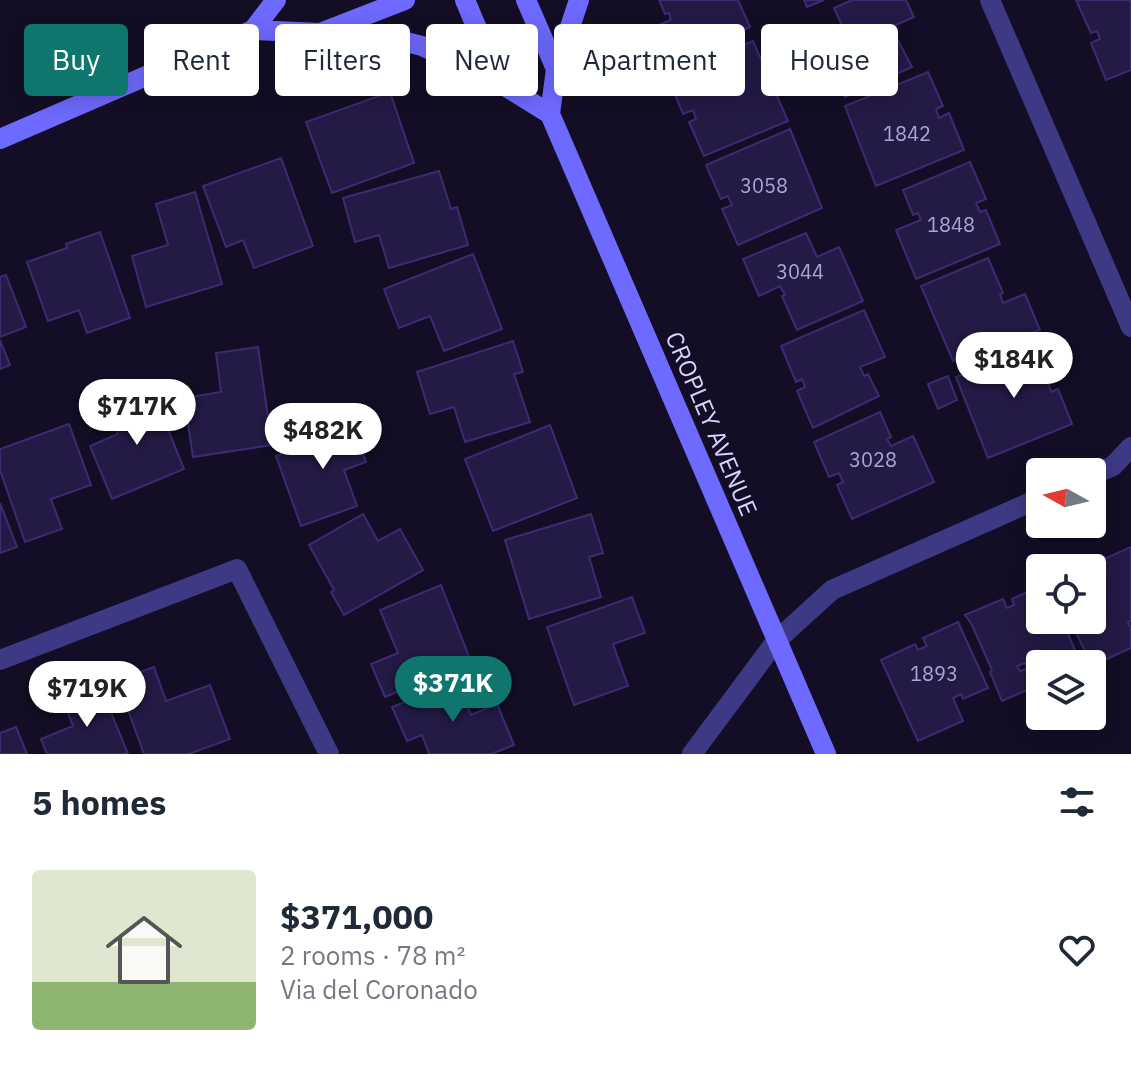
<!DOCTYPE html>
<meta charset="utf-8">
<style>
body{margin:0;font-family:"IBM Plex Sans",sans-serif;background:#f6f6f7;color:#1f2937;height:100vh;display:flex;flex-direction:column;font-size:30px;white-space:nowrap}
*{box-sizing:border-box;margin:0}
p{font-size:26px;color:#747a83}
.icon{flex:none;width:44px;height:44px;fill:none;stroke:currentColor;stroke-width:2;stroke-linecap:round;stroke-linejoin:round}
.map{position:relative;height:754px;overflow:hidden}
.side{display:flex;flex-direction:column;background:#fff;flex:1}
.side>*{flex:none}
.guide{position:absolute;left:24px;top:24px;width:1084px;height:72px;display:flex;gap:16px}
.needle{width:52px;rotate:278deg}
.buttons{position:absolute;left:1026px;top:458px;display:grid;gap:16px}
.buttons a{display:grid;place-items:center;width:80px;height:80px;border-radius:8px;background:#fff;box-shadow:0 4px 20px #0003;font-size:40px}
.price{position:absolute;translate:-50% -68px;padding:0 18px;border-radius:28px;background:#fff;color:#222;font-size:26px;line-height:52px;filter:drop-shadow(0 2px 4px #0008)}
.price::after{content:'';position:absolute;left:50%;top:48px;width:24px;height:18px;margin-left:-12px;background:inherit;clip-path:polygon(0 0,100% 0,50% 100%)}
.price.current{background:#0f766e;color:#fff}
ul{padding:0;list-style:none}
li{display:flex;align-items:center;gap:24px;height:200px;padding:0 32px}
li+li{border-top:2px solid #e0e1e3}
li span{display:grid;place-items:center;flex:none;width:224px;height:160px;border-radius:8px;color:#555}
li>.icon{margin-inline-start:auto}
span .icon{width:96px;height:96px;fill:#fffc;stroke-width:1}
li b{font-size:34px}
h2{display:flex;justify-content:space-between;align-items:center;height:96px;padding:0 32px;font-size:34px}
.tag{padding:0 28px;border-radius:8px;background:#fff;box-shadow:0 4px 20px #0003;font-size:28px;line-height:72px}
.tag.current{background:#0f766e;color:#fff}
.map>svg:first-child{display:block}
.building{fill:#241a46;stroke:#3b2c72;stroke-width:2}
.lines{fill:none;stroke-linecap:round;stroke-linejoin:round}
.street{stroke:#3d3985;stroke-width:20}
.secondary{stroke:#6f6aff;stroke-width:20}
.labels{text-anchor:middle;stroke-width:6;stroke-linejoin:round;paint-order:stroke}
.number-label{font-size:20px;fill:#aba5d1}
.street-label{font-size:24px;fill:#d8d3ff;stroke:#130e25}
</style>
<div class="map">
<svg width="1131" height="754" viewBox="0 0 1131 754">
<rect width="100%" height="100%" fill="#130e25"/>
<!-- building -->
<path class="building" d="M 659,0 L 738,0 L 750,27 L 665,66 L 649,29 L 671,20 L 669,13 L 665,14 Z
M 804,0 L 824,0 L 807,7 Z
M 852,0 L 906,0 L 914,17 L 891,27 L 912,67 L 845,97 L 821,42 L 845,32 L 834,8 Z
M 1076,0 L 1131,0 L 1131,70 L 1106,80 L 1091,43 L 1100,39 L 1097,31 L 1091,33 Z
M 753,41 L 788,121 L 704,156 L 689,122 L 696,119 L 693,110 L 683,114 L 668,78 Z
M 928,72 L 943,106 L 936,109 L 939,118 L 949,113 L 964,150 L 876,186 L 845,106 Z
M 390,92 L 414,163 L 332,193 L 306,122 Z
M 790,129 L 822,208 L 738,245 L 722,209 L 732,205 L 728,196 L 721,199 L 706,165 Z
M 281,158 L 313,246 L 254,268 L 243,240 L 226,247 L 203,186 Z
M 970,162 L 986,199 L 976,203 L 980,212 L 986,210 L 1000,244 L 916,279 L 896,230 L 921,220 L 918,213 L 913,215 L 903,190 Z
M 439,171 L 451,209 L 457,207 L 468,245 L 389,268 L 379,235 L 355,242 L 343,198 Z
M 195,192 L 222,284 L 146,307 L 132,256 L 168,245 L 156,204 Z
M 100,232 L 130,318 L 87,333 L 79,310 L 48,321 L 27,262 L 67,248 L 66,244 Z
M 806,233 L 817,257 L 839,247 L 863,301 L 797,330 L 782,296 L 785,295 L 780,286 L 759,296 L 743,259 Z
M 473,254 L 502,329 L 444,351 L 430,316 L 399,328 L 384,289 Z
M 988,258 L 1003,293 L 1000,294 L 1003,303 L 1025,294 L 1040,330 L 953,361 L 921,286 Z
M 6,275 L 26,327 L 0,337 L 0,277 Z
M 864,310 L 885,357 L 860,367 L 864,376 L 868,374 L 879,396 L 813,428 L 797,391 L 805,387 L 802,379 L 796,382 L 781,346 Z
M 0,340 L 10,365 L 0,369 Z
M 513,341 L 523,372 L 514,374 L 530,422 L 465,442 L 454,407 L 430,414 L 417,372 Z
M 1042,341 L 1057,379 L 1048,383 L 1051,392 L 1058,389 L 1072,424 L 988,458 L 956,377 Z
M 258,347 L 272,445 L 193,457 L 184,398 L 221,392 L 216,353 Z
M 948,376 L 957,400 L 938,409 L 928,384 Z
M 152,390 L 184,469 L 112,499 L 90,446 L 118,434 L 107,408 Z
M 880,412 L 891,437 L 887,439 L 891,446 L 913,436 L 934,482 L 852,519 L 837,485 L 843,482 L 839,473 L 829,477 L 814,442 Z
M 348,413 L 366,462 L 344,470 L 357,506 L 301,526 L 276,456 L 319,440 L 314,425 Z
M 69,424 L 91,485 L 51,499 L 62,529 L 25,542 L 0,470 L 0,449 Z
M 550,425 L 577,498 L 493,531 L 465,459 Z
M 0,503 L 17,547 L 0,553 Z
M 363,514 L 378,541 L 400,529 L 423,570 L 344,615 L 331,592 L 334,590 L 309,545 Z
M 591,514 L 603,553 L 589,557 L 601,597 L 529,619 L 505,540 Z
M 1131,547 L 1131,621 L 1128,622 L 1131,629 L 1131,648 L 1092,666 L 1070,620 L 1092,620 L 1092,575 L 1099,572 L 1095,563 Z
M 441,585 L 471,662 L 385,697 L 371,664 L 398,653 L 380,610 Z
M 1040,586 L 1040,620 L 1062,620 L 1081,664 L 1040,664 L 1040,686 L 1036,688 L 1025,663 L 1017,666 L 1020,671 L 1026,669 L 1034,687 L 1002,701 L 990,672 L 992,670 L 972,625 L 965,615 L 1003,599 L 1007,608 L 1014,605 L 1012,599 Z
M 632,597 L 645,633 L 613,644 L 628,686 L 574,705 L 547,627 Z
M 958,622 L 988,688 L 963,699 L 961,694 L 953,698 L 963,721 L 918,741 L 881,660 L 915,644 L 918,650 L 927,646 L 923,638 Z
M 154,667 L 166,701 L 210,685 L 230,739 L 189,754 L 144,754 L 117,680 Z
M 456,681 L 471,715 L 497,704 L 514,745 L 491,754 L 429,754 L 422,735 L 407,741 L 392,707 Z
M 101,688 L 128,754 L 47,754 L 41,739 L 73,726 L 64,703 Z
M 16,727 L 27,754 L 0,754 L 0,733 Z"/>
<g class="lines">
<!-- street -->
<path class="street" d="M 990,0 L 1131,327
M 1092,475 L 1113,466 L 1131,447
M 0,660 L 237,569 L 329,754
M 692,754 L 776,641 L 832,590 L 1040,498"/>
<!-- secondary -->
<path class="secondary" d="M 465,0 L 500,83 L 550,114
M 526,0 L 556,69 L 550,114 L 826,754
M 253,30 L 276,0
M 328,34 L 390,38 L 422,46 L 500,83
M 556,69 L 579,0
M 0,139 L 253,30 L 320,33 L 405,0"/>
</g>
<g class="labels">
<!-- number labels -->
<g class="number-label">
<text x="907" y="141">1842</text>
<text x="764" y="193">3058</text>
<text x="951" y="232">1848</text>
<text x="800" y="279">3044</text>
<text x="873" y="467">3028</text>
<text x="934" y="681">1893</text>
</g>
<!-- street labels -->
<g class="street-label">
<text transform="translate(711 424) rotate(67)" y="8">CROPLEY AVENUE</text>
</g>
</g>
</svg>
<div class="buttons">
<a><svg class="needle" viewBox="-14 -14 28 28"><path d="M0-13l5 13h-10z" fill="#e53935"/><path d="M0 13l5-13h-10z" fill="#747a83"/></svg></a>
<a><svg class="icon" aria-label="locate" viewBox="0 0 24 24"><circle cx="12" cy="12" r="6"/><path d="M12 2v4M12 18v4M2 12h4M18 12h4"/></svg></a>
<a><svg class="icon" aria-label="layers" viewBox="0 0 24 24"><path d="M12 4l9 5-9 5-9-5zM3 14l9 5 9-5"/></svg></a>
</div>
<b class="price" style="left:1014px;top:400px">$184K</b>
<b class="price" style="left:137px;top:447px">$717K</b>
<b class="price" style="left:323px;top:471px">$482K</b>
<b class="price current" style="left:453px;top:724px">$371K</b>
<b class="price" style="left:87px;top:729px">$719K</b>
<div class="guide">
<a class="tag current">Buy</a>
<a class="tag">Rent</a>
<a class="tag">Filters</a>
<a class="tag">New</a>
<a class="tag">Apartment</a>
<a class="tag">House</a>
</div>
</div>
<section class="side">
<h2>5 homes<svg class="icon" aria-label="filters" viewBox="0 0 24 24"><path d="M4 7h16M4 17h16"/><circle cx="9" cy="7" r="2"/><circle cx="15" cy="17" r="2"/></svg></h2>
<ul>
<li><span style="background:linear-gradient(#dfe7d0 70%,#8fb573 0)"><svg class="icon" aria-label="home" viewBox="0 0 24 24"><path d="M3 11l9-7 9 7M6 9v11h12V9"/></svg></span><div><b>$371,000</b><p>2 rooms · 78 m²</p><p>Via del Coronado</p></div><svg class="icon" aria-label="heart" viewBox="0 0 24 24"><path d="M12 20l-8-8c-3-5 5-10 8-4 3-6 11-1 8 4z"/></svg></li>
</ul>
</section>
